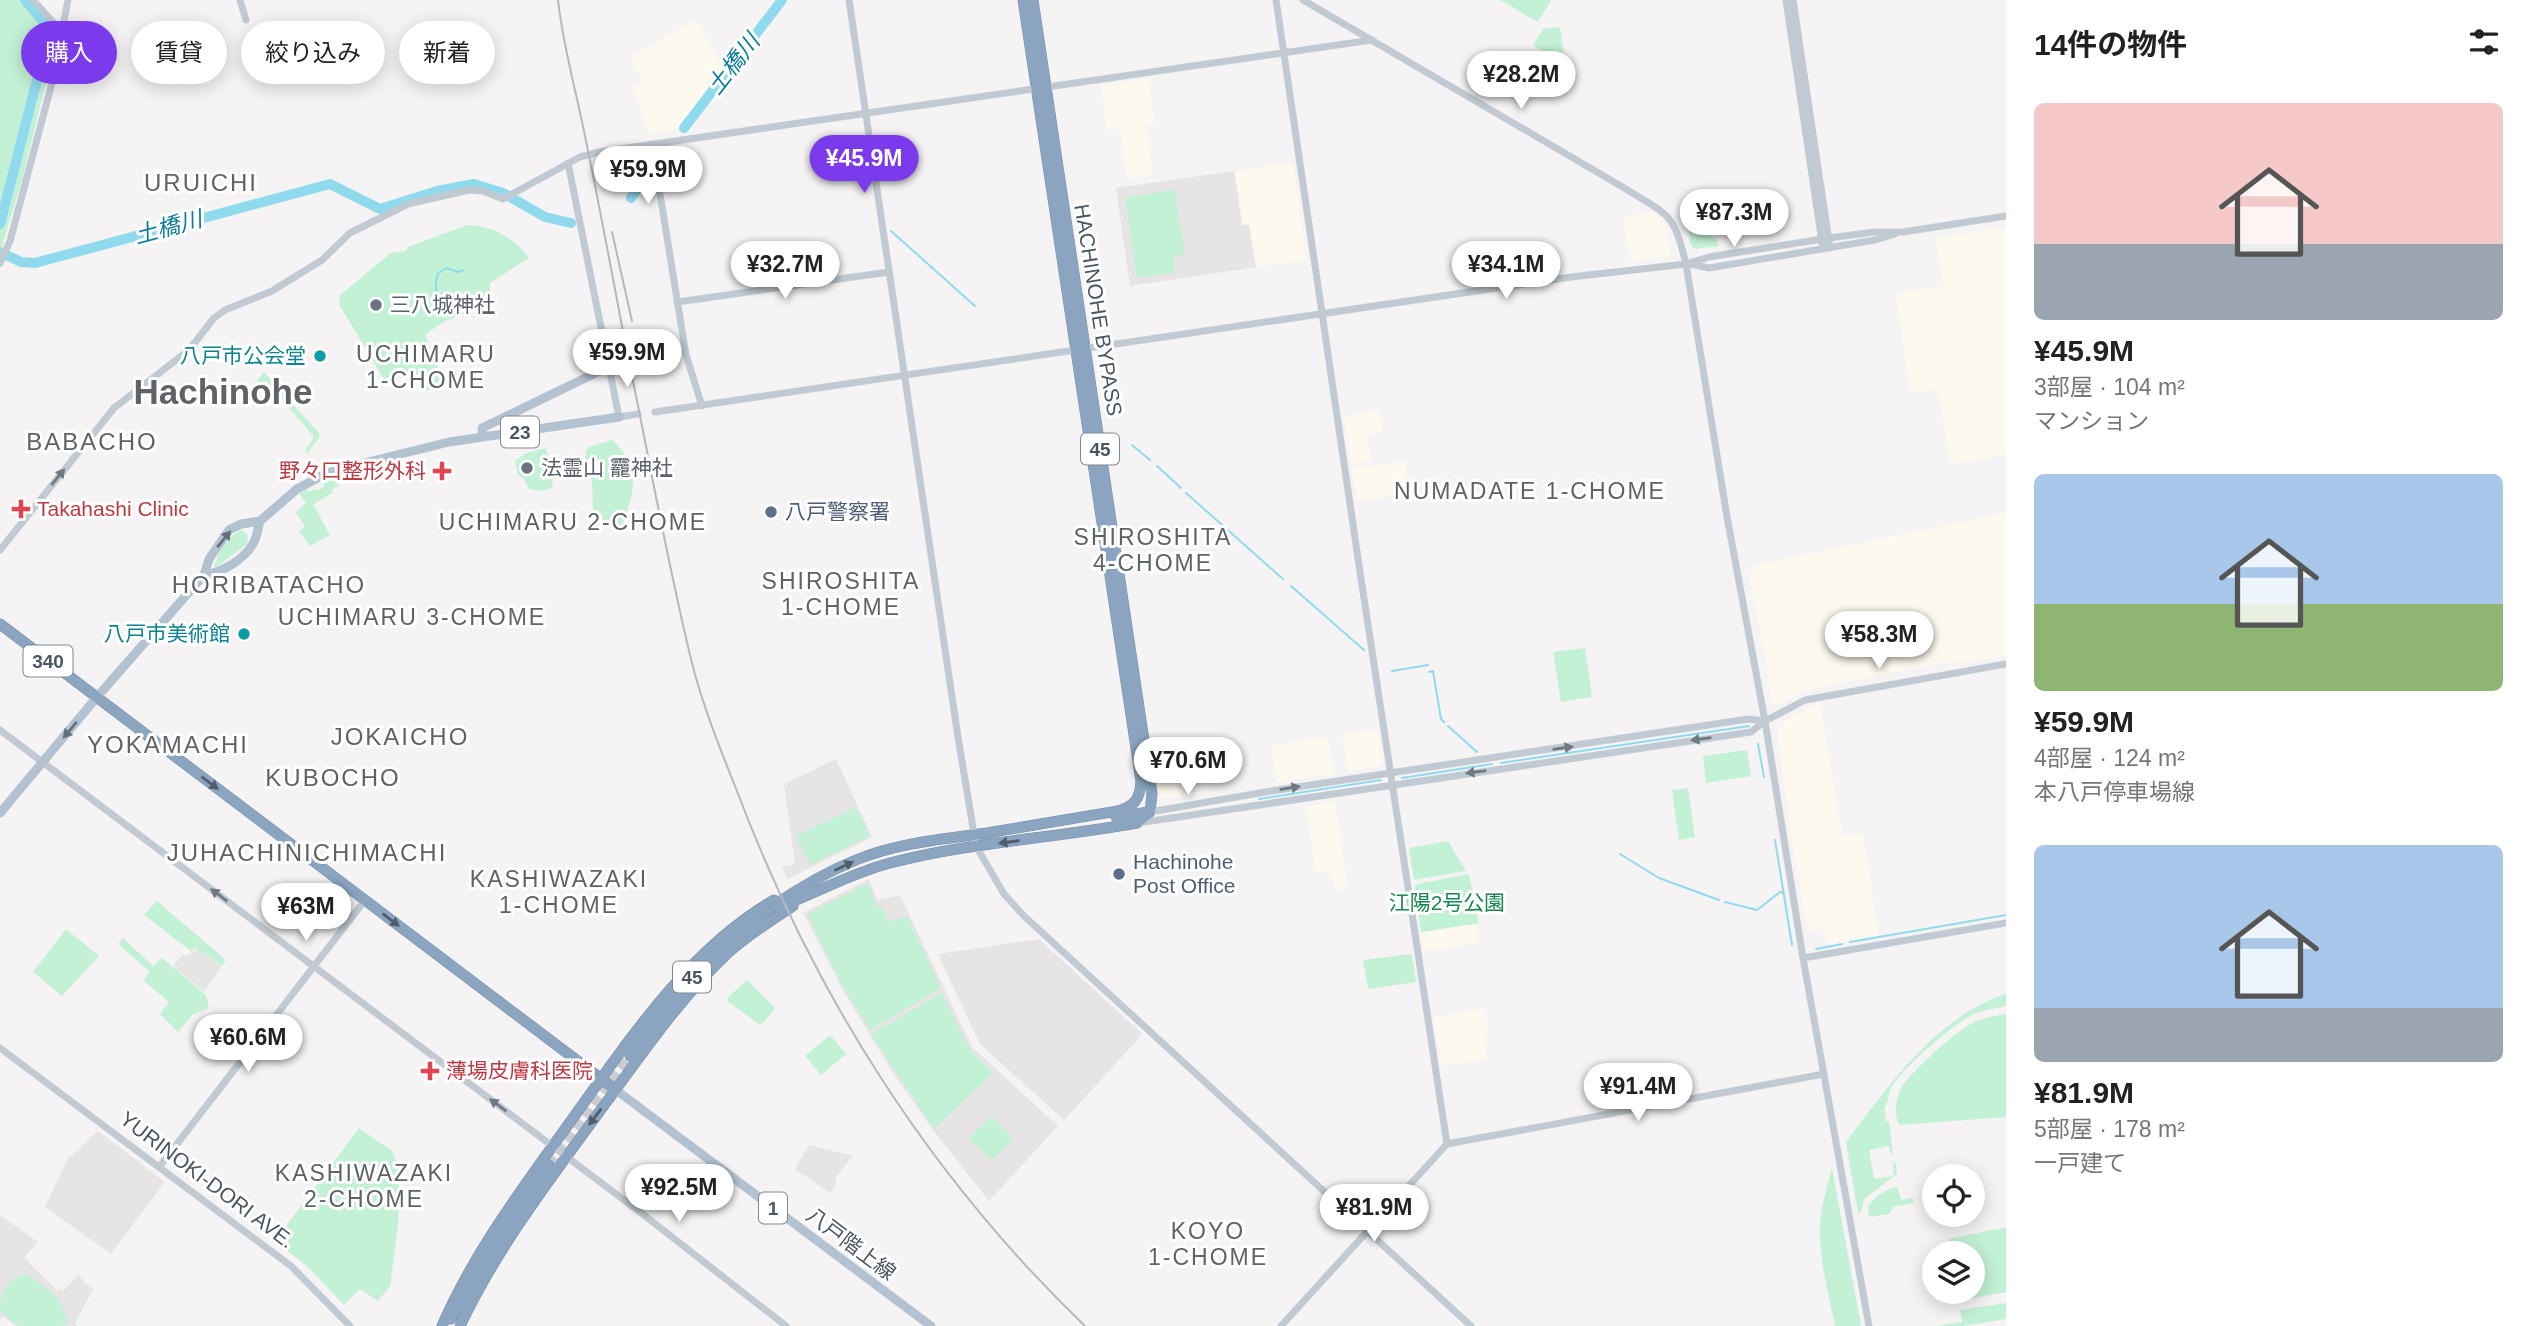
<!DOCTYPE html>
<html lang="ja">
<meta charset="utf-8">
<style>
body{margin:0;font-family:Arial,"Noto Sans JP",sans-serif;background:#f2f2f2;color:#222;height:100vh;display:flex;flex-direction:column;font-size:26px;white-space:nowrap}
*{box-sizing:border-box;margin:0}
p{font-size:23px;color:#767676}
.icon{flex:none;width:38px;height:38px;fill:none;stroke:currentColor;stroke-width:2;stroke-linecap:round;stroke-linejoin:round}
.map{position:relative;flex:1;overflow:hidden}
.side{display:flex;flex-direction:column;background:#fff;width:525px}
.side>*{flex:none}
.hud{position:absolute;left:21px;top:21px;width:665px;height:63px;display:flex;gap:14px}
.fabs{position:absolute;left:1922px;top:1164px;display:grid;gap:14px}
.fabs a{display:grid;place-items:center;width:63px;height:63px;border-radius:50%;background:#fff;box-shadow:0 4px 18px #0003;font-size:35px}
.price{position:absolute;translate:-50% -60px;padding:0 16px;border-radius:24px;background:#fff;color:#222;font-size:23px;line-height:46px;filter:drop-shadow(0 2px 4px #0008)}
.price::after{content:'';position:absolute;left:50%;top:42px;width:21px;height:16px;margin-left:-10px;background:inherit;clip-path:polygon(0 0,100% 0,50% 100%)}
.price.active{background:#7c3aed;color:#fff}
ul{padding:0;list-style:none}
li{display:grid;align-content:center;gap:14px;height:371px;padding:0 28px}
li span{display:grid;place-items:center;height:217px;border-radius:10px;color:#555}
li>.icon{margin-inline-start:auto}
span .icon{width:126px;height:126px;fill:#fffc;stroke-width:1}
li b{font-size:30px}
h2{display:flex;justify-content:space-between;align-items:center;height:84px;padding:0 28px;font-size:30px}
.pill{padding:0 24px;border-radius:32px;background:#fff;box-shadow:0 4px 18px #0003;font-size:24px;line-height:63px}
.pill.active{background:#7c3aed;color:#fff}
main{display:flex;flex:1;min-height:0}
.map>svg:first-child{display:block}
.commercial{fill:#fdf9ef}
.education{fill:#e6e4e5}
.green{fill:#c3f1d5}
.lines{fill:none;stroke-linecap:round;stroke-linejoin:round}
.stream{stroke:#90daee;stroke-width:2}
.river{stroke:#90daee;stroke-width:10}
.highway-tunnel{stroke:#caccce;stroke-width:10;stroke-dasharray:10 5;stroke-linecap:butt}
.highway-casing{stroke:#7690ad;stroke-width:11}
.minor{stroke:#c1cad2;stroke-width:7}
.major{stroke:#b3c2d1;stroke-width:9}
.highway{stroke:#8ba5c1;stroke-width:10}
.rail{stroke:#b5b8bd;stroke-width:2}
.oneway{fill:#6e7983}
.oneway2{fill:#64717d}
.oneway3{fill:#505e6b}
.worship-dot{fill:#6b7280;stroke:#fff;stroke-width:2.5}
.culture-dot{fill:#0f9aa8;stroke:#fff;stroke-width:2.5}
.health-dot{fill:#e0444e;stroke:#fff;stroke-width:2.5}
.service-dot{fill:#5c6f8a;stroke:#fff;stroke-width:2.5}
.labels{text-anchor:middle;stroke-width:6;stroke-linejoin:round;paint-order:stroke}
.shield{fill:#fff;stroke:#808990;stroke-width:2}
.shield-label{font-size:19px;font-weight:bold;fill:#4a5661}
.worship-label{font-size:21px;fill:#5b616d;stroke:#fff;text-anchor:start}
.street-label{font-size:21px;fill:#4a5661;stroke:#fff}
.culture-label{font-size:21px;fill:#0d838f;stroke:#fff;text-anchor:end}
.health-label{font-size:21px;fill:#be3a42;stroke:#fff;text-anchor:start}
.service-label{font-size:21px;fill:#4e5e75;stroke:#fff;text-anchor:start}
.park-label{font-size:21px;fill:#17864f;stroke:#fff}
.water-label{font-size:23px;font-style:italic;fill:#0c7c9b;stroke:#fff}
.neighbourhood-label{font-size:23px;letter-spacing:2px;fill:#5f6368;stroke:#fff}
.quarter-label{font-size:24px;letter-spacing:2px;fill:#5f6368;stroke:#fff}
.town-label{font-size:35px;font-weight:bold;fill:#5f6368;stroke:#fff}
</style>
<main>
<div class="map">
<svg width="2006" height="1326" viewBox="0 0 2006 1326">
<rect width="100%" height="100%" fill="#f5f3f3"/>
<!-- commercial -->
<path class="commercial" d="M 696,20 L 723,69 L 679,128 L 648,133 L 632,86 L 642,81 L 630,57 Z
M 1148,78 L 1155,123 L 1146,125 L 1153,175 L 1127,179 L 1120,129 L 1107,130 L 1101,85 Z
M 1291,163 L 1293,165 L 1307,260 L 1256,267 L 1249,224 L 1243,225 L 1235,171 Z
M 1651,212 L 1660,218 L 1666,226 L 1671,253 L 1669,256 L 1631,262 L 1623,217 Z
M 1990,229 L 2006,229 L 2006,454 L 1955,464 L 1950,461 L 1938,389 L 1914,392 L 1910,390 L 1896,296 L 1898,293 L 1943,286 L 1936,243 L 1938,238 Z
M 1380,410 L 1383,432 L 1367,435 L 1371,461 L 1351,464 L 1344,416 Z
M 1405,461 L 1408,485 L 1391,487 L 1392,496 L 1357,501 L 1352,468 Z
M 2006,513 L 2006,656 L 1966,662 L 1944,663 L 1819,687 L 1802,692 L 1779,705 L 1771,702 L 1766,661 L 1749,575 L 1755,565 Z
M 1820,704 L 1843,837 L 1863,834 L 1879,936 L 1828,945 L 1824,928 L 1808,932 L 1791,834 L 1777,730 L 1790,717 Z
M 1377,730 L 1382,761 L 1380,766 L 1348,772 L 1342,735 Z
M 1328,737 L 1334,774 L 1277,782 L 1271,745 Z
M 1193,757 L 1199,794 L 1170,798 L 1162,797 L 1157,786 L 1153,763 Z
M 1335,802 L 1348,889 L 1336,891 L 1330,871 L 1316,873 L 1306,806 Z
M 1476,924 L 1479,943 L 1424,951 L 1421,933 Z
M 1485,1009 L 1489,1033 L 1483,1035 L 1487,1059 L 1442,1066 L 1434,1017 Z"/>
<!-- education -->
<path class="education" d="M 1234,171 L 1242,225 L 1249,225 L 1256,267 L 1130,286 L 1116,188 Z
M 836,759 L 872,837 L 787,879 L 782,867 L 795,864 L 784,784 Z
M 869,879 L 877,900 L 900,895 L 972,1047 L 1058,1126 L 989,1201 L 933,1130 L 895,1076 L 844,992 L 803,913 Z
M 1039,939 L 1140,1032 L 1141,1036 L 1064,1120 L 980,1044 L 938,954 Z
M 197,950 L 201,954 L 203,952 L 221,967 L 204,992 L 173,966 L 183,954 L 186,956 Z
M 98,1131 L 165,1182 L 111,1254 L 45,1207 L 67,1160 Z
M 809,1145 L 853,1156 L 836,1177 L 835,1186 L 830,1193 L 795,1169 Z
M 0,1215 L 38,1242 L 24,1258 L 57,1290 L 59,1288 L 63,1291 L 78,1275 L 93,1290 L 75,1323 L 77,1326 L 16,1326 L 3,1317 L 0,1319 Z"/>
<!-- green -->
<path class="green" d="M 0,0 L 27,0 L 47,23 L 54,49 L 22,180 L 0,253 Z
M 1500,0 L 1551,0 L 1538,22 Z
M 1560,27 L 1565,62 L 1561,63 L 1533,45 L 1543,29 Z
M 1175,190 L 1185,254 L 1173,257 L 1175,272 L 1137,278 L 1125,197 Z
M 1688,222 L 1717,239 L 1719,246 L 1694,249 L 1690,243 Z
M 467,225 C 492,225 514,238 529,258 L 490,283 L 490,296 L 469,312 L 443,322 L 425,335 L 445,384 L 426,391 L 414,369 L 386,383 L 339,304 L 340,295 L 391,253 L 406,251 L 408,247 Z
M 264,372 L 319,433 L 319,438 L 307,454 L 305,451 L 314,437 L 266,381 L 261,385 L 257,380 Z
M 611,440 L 614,441 C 620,449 628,457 631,465 C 638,485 627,510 622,529 L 603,523 L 602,514 L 593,513 L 592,482 L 585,460 L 586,450 L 589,447 Z
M 546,448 L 553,476 L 552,488 L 541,491 L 529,489 L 524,479 L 518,475 L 515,461 L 526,453 Z
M 333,477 L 339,486 L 332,489 L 333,493 L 313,504 L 330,535 L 310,546 L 299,531 L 305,527 L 296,512 L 306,503 L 299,494 L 307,489 L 309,492 L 315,489 L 316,491 L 324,487 L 323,481 Z
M 241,530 L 248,535 L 247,544 L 215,568 C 214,557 230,534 241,530 Z
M 1585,648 L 1592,697 L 1561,702 L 1553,652 Z
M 1747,750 L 1751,776 L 1706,783 L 1703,756 Z
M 1688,788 L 1695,837 L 1679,840 L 1672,790 Z
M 856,807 L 870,836 L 810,865 L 796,836 Z
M 1448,841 L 1466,871 L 1414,880 L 1409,848 Z
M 1469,874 L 1479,923 L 1421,932 L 1415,886 L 1418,884 Z
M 868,883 L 877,908 L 882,907 L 889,922 L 907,916 L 941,988 L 870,1030 L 845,990 L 807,914 Z
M 157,901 L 226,960 L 221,966 L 203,952 L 202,954 L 195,948 L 192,952 L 144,915 Z
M 66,929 L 99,956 L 62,996 L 33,972 Z
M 123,938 L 153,966 L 162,958 L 206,995 L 209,1008 L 192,1015 L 178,1032 L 160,1014 L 169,1002 L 143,980 L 150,972 L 118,944 Z
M 1412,954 L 1416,982 L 1368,989 L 1363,960 Z
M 747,980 L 775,1008 L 763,1023 L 759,1024 L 728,1002 L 727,998 Z
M 942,993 L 970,1050 L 993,1073 L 934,1129 L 871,1034 Z
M 2006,994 L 2006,1006 C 1995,1008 1984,1010 1974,1014 C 1954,1023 1901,1069 1891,1088 C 1888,1095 1889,1102 1884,1108 L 1886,1121 L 1889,1122 L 1893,1154 L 1891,1155 L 1889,1146 L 1869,1150 L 1874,1179 L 1894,1176 L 1893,1161 L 1896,1164 L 1897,1174 L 1864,1199 L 1861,1212 L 1858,1214 L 1846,1142 C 1887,1087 1938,1015 2006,994 Z
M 2006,1014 L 2006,1117 L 1899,1125 C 1894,1114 1895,1100 1901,1088 C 1911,1072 1952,1035 1969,1025 C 1981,1018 1993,1016 2006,1014 Z
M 830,1035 L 846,1054 L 821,1075 L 805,1056 Z
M 992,1116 L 1014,1139 L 991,1161 L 969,1138 Z
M 359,1128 L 392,1151 L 399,1167 L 398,1226 L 390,1286 L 378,1301 L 360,1289 L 344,1305 L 309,1268 L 275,1241 Z
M 1832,1168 L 1861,1326 L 1835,1326 C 1829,1295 1820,1264 1820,1233 C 1819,1212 1827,1189 1832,1168 Z
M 1897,1187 L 1901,1200 L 1913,1198 L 1914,1203 L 1893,1207 L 1890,1214 L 1869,1217 L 1868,1206 C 1874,1197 1886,1189 1897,1187 Z
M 2006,1227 L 2006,1292 L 1959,1301 L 1957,1292 L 1972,1292 L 1972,1253 L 1951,1253 L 1949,1239 Z
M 27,1274 C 48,1290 62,1297 69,1323 L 60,1326 L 19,1326 L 0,1311 C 0,1293 8,1278 27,1274 Z
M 2006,1303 L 2006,1319 L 1963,1326 L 1937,1326 L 1962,1322 L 1960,1310 Z"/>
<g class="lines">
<!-- stream -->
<path class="stream" d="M 891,231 L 975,306
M 447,294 L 441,296 C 434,292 436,280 438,273 L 447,268 L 458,272 L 464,270
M 1132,445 L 1150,460
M 1157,466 L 1181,488
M 1186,493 L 1283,579
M 1291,586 L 1364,650
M 1392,671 L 1428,665
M 1429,672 L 1433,671 L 1441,719 L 1444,722
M 1448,726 L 1477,752
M 1758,744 L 1764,777
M 1501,763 L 1749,726
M 1402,778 L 1492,764
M 1259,799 L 1381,780
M 1775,840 L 1792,945
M 1620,854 L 1659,878 L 1719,900
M 1725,902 L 1757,910 L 1780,892 L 1784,893
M 1850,942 L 2006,915
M 1816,949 L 1842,944"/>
<!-- river -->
<path class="river" d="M 684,128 L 782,0
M 631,198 L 649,173
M 0,224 L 49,33 L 47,26 L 25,0
M 0,252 L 21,262 L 35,263 L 330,184 L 380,209 L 437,191 L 474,184 L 503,193 L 545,217 L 571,223"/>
<!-- highway-tunnel -->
<path class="highway-tunnel" d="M 549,1165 L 630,1056"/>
<!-- highway casing -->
<g class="highway-casing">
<path id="highway" d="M 0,624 L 616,1090
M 1116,817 L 1149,812
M 781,906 C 818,892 852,873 890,863 C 971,842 1055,838 1137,823 L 1150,812 L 1152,794 L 1033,0
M 630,1056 C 652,1026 674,996 700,969 C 740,925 802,882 856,860 C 897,843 943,839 987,833 C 1030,826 1074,818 1118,811 C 1135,806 1140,799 1141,781 L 1023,0
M 451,1319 L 491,1250 L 549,1165
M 442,1326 C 475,1250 525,1185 573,1118 C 630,1039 688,950 774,900
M 460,1326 C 496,1250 547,1183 597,1115 C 638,1060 677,1001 728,953 C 748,935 770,921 793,906"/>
</g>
<!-- minor -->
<path class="minor" d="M 33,0 L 62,32
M 240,0 L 246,20
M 849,0 L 958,737 L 976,846 L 1004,894 L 1024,916 L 1471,1326
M 1276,0 L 1360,572 L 1447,1144
M 1303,0 L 1626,189 C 1669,216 1674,212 1686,264 L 1727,517 L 1765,721 L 1803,958 L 1869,1326
M 1786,0 L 1823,249
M 1793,0 L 1830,248
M 652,144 L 686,355 L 702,406
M 568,163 L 619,417 L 638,414
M 0,263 L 10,241 L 53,79 L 68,0
M 1690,264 L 1709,268 L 1875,240 L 1895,234
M 677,302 L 889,272
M 655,412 L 1571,277 L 1686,264 L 1709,257 L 1829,238 L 1874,232 L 1903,232 L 2006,216
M 0,550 L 114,408 L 189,350 L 214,318 L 225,310 L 272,291 L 322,260 L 350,233 L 408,204 L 469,190 L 483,191 L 503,199 L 580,157 L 599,152 L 1372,40
M 0,730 L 640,1212 L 786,1326
M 1150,812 L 1271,791 L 1748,719 L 1765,721
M 1138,823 L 1751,732 L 1765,721 L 1805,700 L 2006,664
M 1803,958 L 2006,923
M 0,1048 L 291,1266 L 350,1326
M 160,1166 L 365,900
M 1281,1326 L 1447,1144 L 1824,1074"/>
<!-- major -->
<path class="major" d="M 483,437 L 482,428 L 608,367
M 204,575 C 222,573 245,559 254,542 C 257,536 258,528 260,521
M 0,813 L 97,697 L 204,575 L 209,559 L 229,530 L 241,524 L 260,521 L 297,489 L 325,474 L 340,469 L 449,442 L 619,417
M 616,1090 L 931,1326"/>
<!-- highway -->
<use href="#highway" class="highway"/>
<!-- rail -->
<path class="rail" d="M 558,0 C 563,46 576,91 585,136 C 600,208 613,280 627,352 C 649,456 667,563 693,667 C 704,709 721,751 737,791 C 813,993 929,1176 1085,1326
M 612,232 L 632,321"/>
</g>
<!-- one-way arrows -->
<defs><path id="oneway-solid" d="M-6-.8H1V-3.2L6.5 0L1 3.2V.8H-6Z" transform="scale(1.75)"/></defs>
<g class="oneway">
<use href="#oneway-solid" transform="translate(58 477) rotate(-51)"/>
<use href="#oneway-solid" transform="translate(1701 739) rotate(172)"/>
<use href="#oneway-solid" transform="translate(1563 748) rotate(-8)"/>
<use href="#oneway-solid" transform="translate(1476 772) rotate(172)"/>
<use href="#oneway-solid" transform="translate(1290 788) rotate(-9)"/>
<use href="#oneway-solid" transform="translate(219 895) rotate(-143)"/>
<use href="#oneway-solid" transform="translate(498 1105) rotate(-143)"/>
</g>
<g class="oneway2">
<use href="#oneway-solid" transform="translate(224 539) rotate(-51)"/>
<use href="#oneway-solid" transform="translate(70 730) rotate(130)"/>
</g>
<g class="oneway3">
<use href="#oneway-solid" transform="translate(210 783) rotate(37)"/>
<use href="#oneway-solid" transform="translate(1009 842) rotate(172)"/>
<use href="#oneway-solid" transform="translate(844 866) rotate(-25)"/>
<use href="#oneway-solid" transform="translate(391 920) rotate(37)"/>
<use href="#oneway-solid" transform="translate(595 1117) rotate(127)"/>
</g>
<!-- markers -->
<g class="worship-dot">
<circle cx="376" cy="305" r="7"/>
<circle cx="527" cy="468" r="7"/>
</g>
<g class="culture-dot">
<circle cx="320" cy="356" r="7"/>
<circle cx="244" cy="634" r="7"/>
</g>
<g class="health-dot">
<path d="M438.5 460.5h7v7h7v7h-7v7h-7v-7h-7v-7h7z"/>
<path d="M17.5 498.5h7v7h7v7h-7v7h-7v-7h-7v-7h7z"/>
<path d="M426.5 1060.5h7v7h7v7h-7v7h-7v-7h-7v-7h7z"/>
</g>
<g class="service-dot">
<circle cx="771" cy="512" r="7"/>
<circle cx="1119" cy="874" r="7"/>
</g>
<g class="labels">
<!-- shield labels -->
<g class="shield">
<rect x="501" y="416.5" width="38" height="31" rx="5"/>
<rect x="1081" y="433.5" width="38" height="31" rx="5"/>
<rect x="23.5" y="645.5" width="49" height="31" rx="5"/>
<rect x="673" y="961.5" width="38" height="31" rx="5"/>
<rect x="759" y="1192.5" width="28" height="31" rx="5"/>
</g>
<g class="shield-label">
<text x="520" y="439">23</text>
<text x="1100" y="456">45</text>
<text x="48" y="668">340</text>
<text x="692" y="984">45</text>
<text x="773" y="1215">1</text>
</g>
<!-- worship labels -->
<g class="worship-label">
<text x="390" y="312">三八城神社</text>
<text x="541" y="475">法霊山 龗神社</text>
</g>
<!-- street labels -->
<g class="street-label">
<text transform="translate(1098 310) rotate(81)" y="7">HACHINOHE BYPASS</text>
<text transform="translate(207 1180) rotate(37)" y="7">YURINOKI-DORI AVE.</text>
<text transform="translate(851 1244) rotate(37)" y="7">八戸階上線</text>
</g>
<!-- culture labels -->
<g class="culture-label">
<text x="306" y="363">八戸市公会堂</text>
<text x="230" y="641">八戸市美術館</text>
</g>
<!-- health labels -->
<g class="health-label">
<text x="426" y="478" text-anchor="end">野々口整形外科</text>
<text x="37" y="516">Takahashi Clinic</text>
<text x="446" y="1078">薄場皮膚科医院</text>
</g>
<!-- service labels -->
<g class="service-label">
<text x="785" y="519">八戸警察署</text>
<text x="1133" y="869">Hachinohe<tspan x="1133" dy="24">Post Office</tspan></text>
</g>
<!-- park labels -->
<g class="park-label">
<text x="1447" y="910">江陽2号公園</text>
</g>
<!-- water labels -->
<g class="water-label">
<text transform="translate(733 64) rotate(-52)" y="8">土橋川</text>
<text transform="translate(168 227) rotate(-15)" y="8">土橋川</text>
</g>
<!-- neighbourhood labels -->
<g class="neighbourhood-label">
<text x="426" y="362">UCHIMARU<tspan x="426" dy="26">1-CHOME</tspan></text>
<text x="1530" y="499">NUMADATE 1-CHOME</text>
<text x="573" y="530">UCHIMARU 2-CHOME</text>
<text x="1153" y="545">SHIROSHITA<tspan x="1153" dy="26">4-CHOME</tspan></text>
<text x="841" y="589">SHIROSHITA<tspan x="841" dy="26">1-CHOME</tspan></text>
<text x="412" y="625">UCHIMARU 3-CHOME</text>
<text x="559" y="887">KASHIWAZAKI<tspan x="559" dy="26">1-CHOME</tspan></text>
<text x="364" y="1181">KASHIWAZAKI<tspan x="364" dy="26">2-CHOME</tspan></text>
<text x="1208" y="1239">KOYO<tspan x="1208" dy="26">1-CHOME</tspan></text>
</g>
<!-- quarter labels -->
<g class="quarter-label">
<text x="201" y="191">URUICHI</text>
<text x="92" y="450">BABACHO</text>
<text x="269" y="593">HORIBATACHO</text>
<text x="400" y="745">JOKAICHO</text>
<text x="168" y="753">YOKAMACHI</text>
<text x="333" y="786">KUBOCHO</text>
<text x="307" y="861">JUHACHINICHIMACHI</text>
</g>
<!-- town labels -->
<g class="town-label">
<text x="223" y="404">Hachinohe</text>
</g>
</g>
</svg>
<div class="fabs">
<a><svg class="icon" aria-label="locate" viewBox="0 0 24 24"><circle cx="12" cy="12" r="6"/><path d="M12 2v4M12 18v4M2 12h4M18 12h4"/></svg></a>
<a><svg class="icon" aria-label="layers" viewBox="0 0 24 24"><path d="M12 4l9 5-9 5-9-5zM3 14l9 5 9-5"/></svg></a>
</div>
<b class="price" style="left:1521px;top:111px">¥28.2M</b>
<b class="price active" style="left:864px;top:195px">¥45.9M</b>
<b class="price" style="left:648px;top:206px">¥59.9M</b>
<b class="price" style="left:1734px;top:249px">¥87.3M</b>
<b class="price" style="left:785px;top:301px">¥32.7M</b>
<b class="price" style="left:1506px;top:301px">¥34.1M</b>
<b class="price" style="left:627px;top:389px">¥59.9M</b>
<b class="price" style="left:1879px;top:671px">¥58.3M</b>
<b class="price" style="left:1188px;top:797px">¥70.6M</b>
<b class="price" style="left:306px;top:943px">¥63M</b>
<b class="price" style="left:248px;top:1074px">¥60.6M</b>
<b class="price" style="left:1638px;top:1123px">¥91.4M</b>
<b class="price" style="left:679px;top:1224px">¥92.5M</b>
<b class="price" style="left:1374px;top:1244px">¥81.9M</b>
<div class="hud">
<a class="pill active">購入</a>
<a class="pill">賃貸</a>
<a class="pill">絞り込み</a>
<a class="pill">新着</a>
</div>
</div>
<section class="side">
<h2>14件の物件<svg class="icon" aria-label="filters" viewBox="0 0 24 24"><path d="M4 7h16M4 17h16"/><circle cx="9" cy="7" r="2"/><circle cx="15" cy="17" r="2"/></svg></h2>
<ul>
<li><span style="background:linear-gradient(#f6c9c9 65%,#9aa5b1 0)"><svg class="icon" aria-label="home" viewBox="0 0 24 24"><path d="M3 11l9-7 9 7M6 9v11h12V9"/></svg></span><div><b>¥45.9M</b><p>3部屋 · 104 m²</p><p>マンション</p></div></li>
<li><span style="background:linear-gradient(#a9c7e8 60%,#8fb573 0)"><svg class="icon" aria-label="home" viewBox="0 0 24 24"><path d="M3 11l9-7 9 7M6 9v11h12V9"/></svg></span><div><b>¥59.9M</b><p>4部屋 · 124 m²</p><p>本八戸停車場線</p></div></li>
<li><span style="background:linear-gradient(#a9c7e8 75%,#9aa5b1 0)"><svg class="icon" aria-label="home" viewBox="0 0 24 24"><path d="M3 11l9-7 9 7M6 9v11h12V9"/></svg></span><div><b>¥81.9M</b><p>5部屋 · 178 m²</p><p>一戸建て</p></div></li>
</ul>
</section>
</main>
